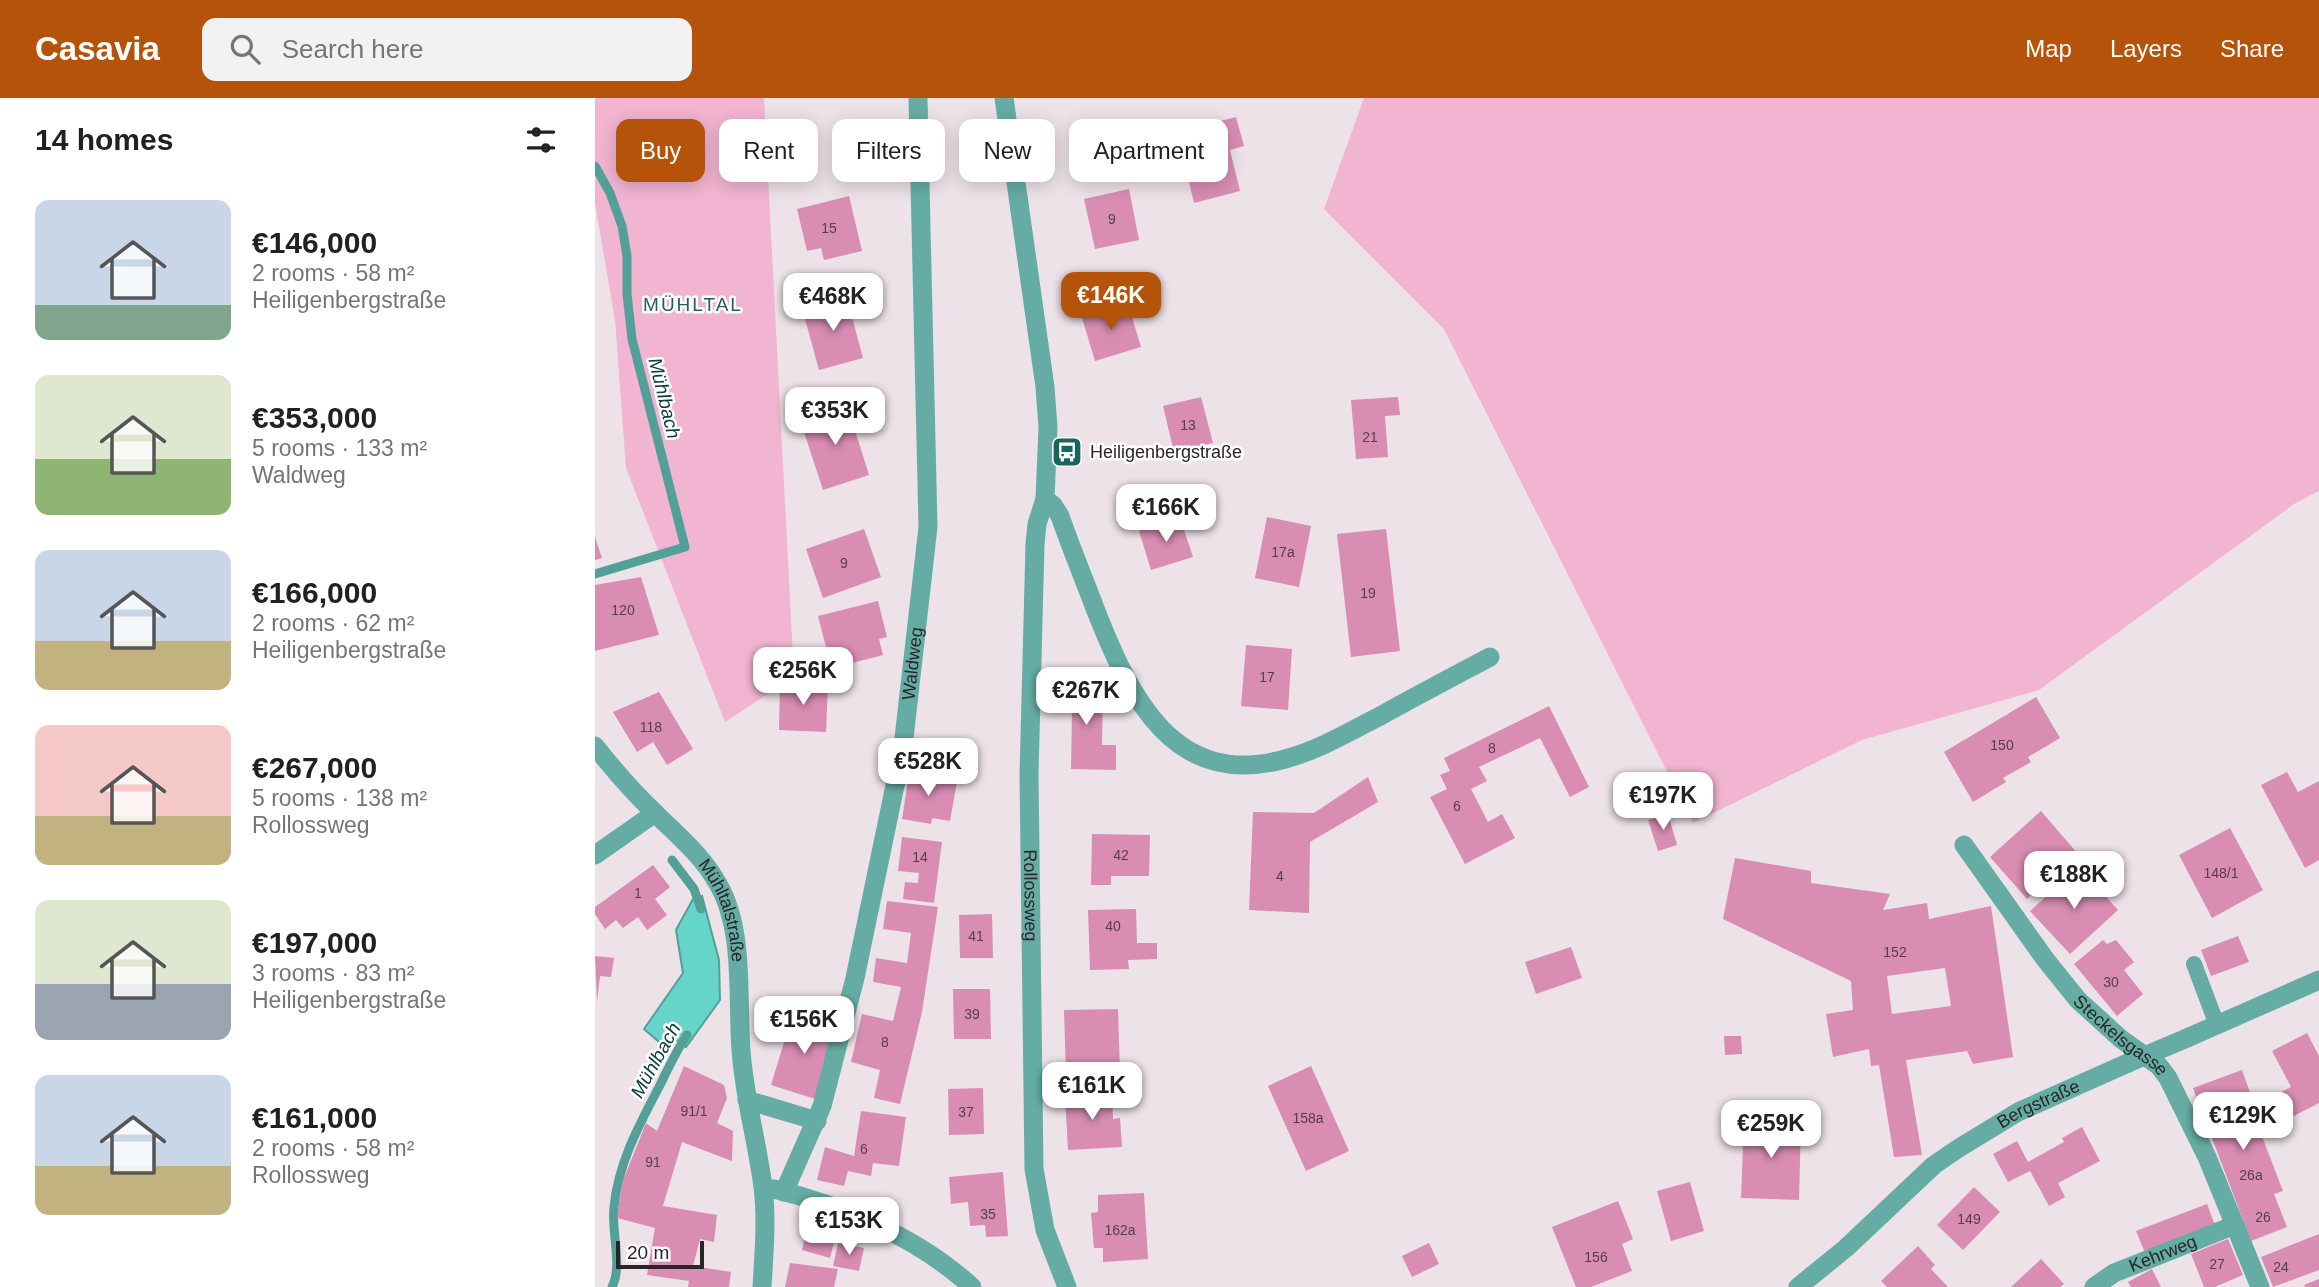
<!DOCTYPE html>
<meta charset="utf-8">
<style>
body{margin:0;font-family:Helvetica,sans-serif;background:#f2f2f2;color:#202124;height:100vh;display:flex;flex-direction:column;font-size:26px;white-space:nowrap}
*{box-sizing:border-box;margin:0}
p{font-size:23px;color:#757577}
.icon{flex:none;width:38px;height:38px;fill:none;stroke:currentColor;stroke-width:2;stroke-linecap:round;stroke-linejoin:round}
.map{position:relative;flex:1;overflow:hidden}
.details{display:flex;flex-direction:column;background:#fff;width:595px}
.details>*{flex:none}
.guide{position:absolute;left:21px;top:21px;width:665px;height:63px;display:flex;gap:14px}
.scale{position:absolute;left:21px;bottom:18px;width:88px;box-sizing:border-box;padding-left:7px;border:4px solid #292527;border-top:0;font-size:19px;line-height:24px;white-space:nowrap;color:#292527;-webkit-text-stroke:5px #fff;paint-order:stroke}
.price{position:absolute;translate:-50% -60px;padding:0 16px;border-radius:14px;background:#fff;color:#222;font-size:23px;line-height:46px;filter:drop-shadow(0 2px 4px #0008)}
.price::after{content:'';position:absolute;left:50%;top:42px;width:21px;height:16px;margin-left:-10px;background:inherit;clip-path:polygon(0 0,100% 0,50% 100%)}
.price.on{background:#b45309;color:#fff}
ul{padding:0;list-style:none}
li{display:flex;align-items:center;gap:21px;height:175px;padding:0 35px}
li span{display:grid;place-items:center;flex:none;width:196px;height:140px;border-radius:14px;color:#555}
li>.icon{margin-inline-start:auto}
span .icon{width:84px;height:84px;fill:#fffc;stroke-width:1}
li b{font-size:30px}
h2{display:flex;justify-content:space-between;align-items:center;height:84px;padding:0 35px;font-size:30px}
.pill{padding:0 24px;border-radius:14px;background:#fff;box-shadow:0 4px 18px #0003;font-size:24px;line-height:63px}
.pill.on{background:#b45309;color:#fff}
header{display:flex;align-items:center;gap:42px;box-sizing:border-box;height:98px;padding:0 35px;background:#b45309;color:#fff}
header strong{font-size:33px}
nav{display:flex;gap:38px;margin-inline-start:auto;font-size:24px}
.search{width:490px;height:63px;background:#f2f2f2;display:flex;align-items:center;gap:18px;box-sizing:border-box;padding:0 24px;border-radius:14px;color:#757577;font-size:26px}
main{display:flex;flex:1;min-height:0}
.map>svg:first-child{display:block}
.green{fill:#f1b4d1}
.water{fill:#65d5c9;stroke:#53a098;stroke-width:2}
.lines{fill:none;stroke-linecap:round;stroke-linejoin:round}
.stream{stroke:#53a098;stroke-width:9}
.building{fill:#d98db3;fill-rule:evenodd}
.service{stroke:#65ada4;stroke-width:16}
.minor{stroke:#65ada4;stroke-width:19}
.minor-bridge{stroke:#65ada4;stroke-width:19}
.labels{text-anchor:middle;stroke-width:5;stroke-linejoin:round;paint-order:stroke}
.number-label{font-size:14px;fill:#553f4a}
.poi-label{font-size:18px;fill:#292527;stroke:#fff;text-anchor:start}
.street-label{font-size:18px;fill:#292527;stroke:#fff}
.neighbourhood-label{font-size:19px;letter-spacing:2px;fill:#265f59;stroke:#fff}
.water-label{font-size:19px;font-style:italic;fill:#0b403b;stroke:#fff}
</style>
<header>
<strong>Casavia</strong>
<div class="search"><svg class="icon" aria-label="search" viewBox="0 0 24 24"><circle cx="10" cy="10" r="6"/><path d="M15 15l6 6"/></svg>Search here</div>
<nav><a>Map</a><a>Layers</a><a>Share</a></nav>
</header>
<main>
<section class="details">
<h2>14 homes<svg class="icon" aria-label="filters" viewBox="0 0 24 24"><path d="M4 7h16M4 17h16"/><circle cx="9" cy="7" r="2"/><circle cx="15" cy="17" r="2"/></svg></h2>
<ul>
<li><span style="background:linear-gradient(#c9d6e8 75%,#7fa58c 0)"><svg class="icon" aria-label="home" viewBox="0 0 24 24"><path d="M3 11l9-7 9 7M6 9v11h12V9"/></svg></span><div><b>€146,000</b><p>2 rooms · 58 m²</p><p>Heiligenbergstraße</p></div></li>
<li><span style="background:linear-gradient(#dfe7d0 60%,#8fb573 0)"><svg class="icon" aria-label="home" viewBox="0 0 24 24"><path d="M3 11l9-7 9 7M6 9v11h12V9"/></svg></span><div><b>€353,000</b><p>5 rooms · 133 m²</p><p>Waldweg</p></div></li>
<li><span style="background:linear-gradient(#c9d6e8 65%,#c2b280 0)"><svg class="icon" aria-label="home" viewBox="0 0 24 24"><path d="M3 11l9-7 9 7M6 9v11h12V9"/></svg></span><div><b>€166,000</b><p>2 rooms · 62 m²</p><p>Heiligenbergstraße</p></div></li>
<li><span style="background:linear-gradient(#f6c9c9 65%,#c2b280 0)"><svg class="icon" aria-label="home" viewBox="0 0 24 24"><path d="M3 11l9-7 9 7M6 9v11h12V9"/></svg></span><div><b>€267,000</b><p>5 rooms · 138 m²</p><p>Rollossweg</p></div></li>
<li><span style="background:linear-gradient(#dfe7d0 60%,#9aa5b1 0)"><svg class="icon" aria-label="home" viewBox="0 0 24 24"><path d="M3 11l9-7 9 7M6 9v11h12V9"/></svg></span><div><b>€197,000</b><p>3 rooms · 83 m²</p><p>Heiligenbergstraße</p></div></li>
<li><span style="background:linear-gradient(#c9d6e8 65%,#c2b280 0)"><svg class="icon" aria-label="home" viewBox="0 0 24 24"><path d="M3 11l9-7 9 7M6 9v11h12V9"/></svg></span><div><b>€161,000</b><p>2 rooms · 58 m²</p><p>Rollossweg</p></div></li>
</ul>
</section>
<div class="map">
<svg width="1724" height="1189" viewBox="0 0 1724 1189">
<rect width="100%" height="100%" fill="#ede2e7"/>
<!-- green -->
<path class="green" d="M 0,0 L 169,0 L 199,579 L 130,624 L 31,370 L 20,222 L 0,105 Z
M 769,0 L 1724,0 L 1724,393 L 1699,406 L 1444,592 L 1267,642 L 1098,725 L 849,231 L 729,111 Z"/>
<!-- water -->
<path class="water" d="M 107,798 L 124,862 L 125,902 L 91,949 L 78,940 L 70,949 L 49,931 L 88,875 L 81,832 L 98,801 Z"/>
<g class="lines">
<!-- stream -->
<path class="stream" d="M 0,68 L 15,95 L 27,128 L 32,158 L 32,196 L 37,241 L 90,449 L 0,476
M 77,762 L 99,791 L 106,811
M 17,1189 C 28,1168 16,1134 19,1109 C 23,1066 44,1027 64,989 C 73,971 81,953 92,937"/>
</g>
<!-- building -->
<path class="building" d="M 641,19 L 649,48 L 635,52 L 645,93 L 599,105 L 582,34 Z
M 534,91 L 544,142 L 500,151 L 489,101 Z
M 254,98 L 267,153 L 229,162 L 226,150 L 212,153 L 202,111 Z
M 251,197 L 268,260 L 224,272 L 207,210 Z
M 533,206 L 546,249 L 500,263 L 487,220 Z
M 606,299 L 618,345 L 579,354 L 568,308 Z
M 803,299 L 805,317 L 790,318 L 793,359 L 761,361 L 756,302 Z
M 252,307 L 274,377 L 228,392 L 205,322 Z
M 672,419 L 716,428 L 704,489 L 660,480 Z
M 585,420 L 598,459 L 556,472 L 544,433 Z
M 269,431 L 286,479 L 228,500 L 211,451 Z
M 791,431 L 805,553 L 756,559 L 742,436 Z
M 0,439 L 7,460 L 0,462 Z
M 46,479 L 64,537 L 0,553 L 0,487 Z
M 283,503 L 292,539 L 284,541 L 288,557 L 249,567 L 244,550 L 232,553 L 223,518 Z
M 651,547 L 697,551 L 693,612 L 646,608 Z
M 185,584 L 233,586 L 231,634 L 184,632 Z
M 457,589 L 508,590 L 507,647 L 521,647 L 521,672 L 476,671 L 477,614 L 457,614 Z
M 64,594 L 98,651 L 72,667 L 58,644 L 42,654 L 18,614 Z
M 1441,599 L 1465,640 L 1433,659 L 1436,664 L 1408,680 L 1411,684 L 1378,704 L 1349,654 Z
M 954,608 L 994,689 L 975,699 L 945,640 L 884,669 L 892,683 L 876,691 L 893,724 L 907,716 L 920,740 L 870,766 L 835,699 L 852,691 L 845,677 L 855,673 L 849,660 Z
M 315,670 L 337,674 L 336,680 L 362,684 L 355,723 L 337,720 L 336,726 L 307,721 Z
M 1692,674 L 1703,694 L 1724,683 L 1724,762 L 1710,770 L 1666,687 Z
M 773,679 L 783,704 L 715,744 L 714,815 L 654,812 L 658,714 L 719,715 Z
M 1446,713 L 1483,756 L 1432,801 L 1395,759 Z
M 1073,716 L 1082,747 L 1063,753 L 1053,722 Z
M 1635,730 L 1668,792 L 1617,820 L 1584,757 Z
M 497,736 L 555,737 L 554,778 L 516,778 L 516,787 L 496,787 Z
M 307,739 L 347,744 L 339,805 L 308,801 L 310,784 L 323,785 L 324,775 L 303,773 Z
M 1140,760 L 1216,773 L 1216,785 L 1295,796 L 1288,812 L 1332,805 L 1334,821 L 1396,808 L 1418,959 L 1378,966 L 1372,953 L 1311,962 L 1327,1057 L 1299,1059 L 1284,967 L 1276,968 L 1274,951 L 1238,959 L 1231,916 L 1258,912 L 1256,883 L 1128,821 ZM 1350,870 L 1356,908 L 1297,916 L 1292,878 Z
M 58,767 L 75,789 L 60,801 L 72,817 L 52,832 L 43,819 L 28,830 L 21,822 L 10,831 L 0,816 L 0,809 Z
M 1484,769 L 1523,812 L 1475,856 L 1435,813 Z
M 292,803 L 343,809 L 327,914 L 305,1006 L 279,1000 L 285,972 L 256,964 L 267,916 L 298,923 L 306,889 L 278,884 L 281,860 L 312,865 L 316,835 L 288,831 Z
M 541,811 L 542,845 L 562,845 L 562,861 L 533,862 L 534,871 L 495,872 L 493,812 Z
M 397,816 L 398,860 L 365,860 L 364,817 Z
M 1643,838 L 1654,864 L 1616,878 L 1606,852 Z
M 1508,842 L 1512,846 L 1521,842 L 1539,864 L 1529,872 L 1548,896 L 1522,918 L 1479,866 Z
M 976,849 L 987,880 L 941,896 L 930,864 Z
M 0,858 L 19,860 L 16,879 L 5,878 L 2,904 Z
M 358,891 L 395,891 L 396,941 L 359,941 Z
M 523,911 L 525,974 L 471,975 L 469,912 Z
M 198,915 L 242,928 L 220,1001 L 176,987 Z
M 1712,935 L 1724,958 L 1724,1005 L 1693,1021 L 1680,997 L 1696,989 L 1677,953 Z
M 1129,938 L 1146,938 L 1147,956 L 1130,957 Z
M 89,968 L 129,987 L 132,1000 L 122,1025 L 138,1033 L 137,1063 L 87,1044 L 68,1108 L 122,1117 L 119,1144 L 105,1141 L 98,1168 L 136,1174 L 134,1189 L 93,1189 L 94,1183 L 52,1177 L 60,1130 L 22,1120 L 27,1085 L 51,1025 L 62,1033 Z
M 716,968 L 754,1053 L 711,1073 L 673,988 Z
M 1647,972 L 1662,1014 L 1658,1015 L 1688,1093 L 1679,1096 L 1692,1129 L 1656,1143 L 1598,990 Z
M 388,990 L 389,1036 L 354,1037 L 353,991 Z
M 517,995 L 518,1021 L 525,1020 L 527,1049 L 473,1052 L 470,997 Z
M 266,1013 L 311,1019 L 304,1068 L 278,1065 L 276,1078 L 253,1073 L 249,1088 L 222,1082 L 230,1049 L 259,1058 Z
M 1149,1022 L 1206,1023 L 1204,1102 L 1146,1100 Z
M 1487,1029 L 1505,1063 L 1463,1085 L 1470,1099 L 1454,1108 L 1435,1073 L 1413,1084 L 1398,1056 L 1422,1043 L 1433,1064 L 1469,1044 L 1467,1040 Z
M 408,1074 L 413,1138 L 391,1139 L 390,1127 L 375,1128 L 373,1104 L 356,1106 L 354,1079 Z
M 1095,1084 L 1109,1133 L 1076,1143 L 1062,1093 Z
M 1379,1089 L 1405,1114 L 1368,1152 L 1342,1127 Z
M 549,1095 L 553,1161 L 508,1164 L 508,1150 L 499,1150 L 496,1115 L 503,1114 L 503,1097 Z
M 1023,1103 L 1038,1141 L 1027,1146 L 1037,1173 L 996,1189 L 981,1189 L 957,1129 Z
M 1612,1106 L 1621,1130 L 1551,1157 L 1541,1133 Z
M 214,1122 L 243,1129 L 235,1160 L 207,1152 Z
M 1724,1136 L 1724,1172 L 1678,1189 L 1666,1159 Z
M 1633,1141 L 1648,1177 L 1620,1189 L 1609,1189 L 1596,1156 Z
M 243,1145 L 269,1150 L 264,1173 L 238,1168 Z
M 834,1145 L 844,1166 L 817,1179 L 807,1158 Z
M 1323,1148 L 1340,1167 L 1336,1171 L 1353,1189 L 1292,1189 L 1286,1183 Z
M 1446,1161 L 1469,1186 L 1465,1189 L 1416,1189 Z
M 195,1165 L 243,1171 L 239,1189 L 190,1189 Z
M 1557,1171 L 1566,1189 L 1536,1189 L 1533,1184 Z
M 1724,1181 L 1724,1189 L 1710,1189 L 1709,1187 Z"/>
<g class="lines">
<!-- service -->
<path class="service" d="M 1599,866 L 1622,927"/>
<!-- minor -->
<g class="minor">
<path id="s1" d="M 409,0 L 450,289 L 453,329 L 450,401 L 442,426 L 440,446 L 434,677 L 439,1071 L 450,1132 L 472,1189"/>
<path d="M 450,401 L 458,407 L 465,418 C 476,450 489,481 501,513 C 535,599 579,692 690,661 C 724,652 756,633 787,617 C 823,597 859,578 895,559"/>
<path id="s2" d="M 0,648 C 18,671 39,695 60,715 C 83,738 107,757 123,786 C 150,832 142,901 146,952 C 149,998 162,1043 168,1089 C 172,1122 169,1155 167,1189"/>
<path id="s3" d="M 1369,747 L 1450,861 L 1483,902 L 1526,941 L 1564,968 L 1573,980 L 1612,1059 L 1665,1189"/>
<path d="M 0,757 L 60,715"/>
<path d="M 1592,940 L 1724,882"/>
<path d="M 152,1002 L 222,1023"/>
<path d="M 179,1091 C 249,1108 324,1140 377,1189"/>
<path id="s4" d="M 189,1094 L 227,1008 L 260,880 L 308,649 L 333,429 L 323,0"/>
<path id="s5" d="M 1203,1189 L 1251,1150 L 1339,1067 L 1364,1050 L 1423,1014 L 1533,965"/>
<path id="s6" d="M 1499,1189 L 1519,1175 L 1640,1127"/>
</g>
<!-- minor-bridge -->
<path class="minor-bridge" d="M 1533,965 L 1592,940"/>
</g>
<!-- icons -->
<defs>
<g id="bus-square" transform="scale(1.575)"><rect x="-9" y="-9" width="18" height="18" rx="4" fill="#19645d" stroke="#fff"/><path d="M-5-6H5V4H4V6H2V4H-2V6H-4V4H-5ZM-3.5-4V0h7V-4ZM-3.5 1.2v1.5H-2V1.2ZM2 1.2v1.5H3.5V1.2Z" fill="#fff"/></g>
</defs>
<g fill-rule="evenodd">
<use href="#bus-square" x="472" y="354"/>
</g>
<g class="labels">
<!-- number labels -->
<g class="number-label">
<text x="517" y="126">9</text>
<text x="234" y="135">15</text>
<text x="593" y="332">13</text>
<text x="775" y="344">21</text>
<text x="688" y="459">17a</text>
<text x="249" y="470">9</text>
<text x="773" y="500">19</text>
<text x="28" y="517">120</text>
<text x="672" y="584">17</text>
<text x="56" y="634">118</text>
<text x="1407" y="652">150</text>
<text x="897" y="655">8</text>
<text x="862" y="713">6</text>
<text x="526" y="762">42</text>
<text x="325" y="764">14</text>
<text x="1626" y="780">148/1</text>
<text x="685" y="783">4</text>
<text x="43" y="800">1</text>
<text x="518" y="833">40</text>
<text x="381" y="843">41</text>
<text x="1300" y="859">152</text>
<text x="1516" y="889">30</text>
<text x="377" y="921">39</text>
<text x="290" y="949">8</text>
<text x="99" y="1018">91/1</text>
<text x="371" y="1019">37</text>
<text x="713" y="1025">158a</text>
<text x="269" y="1056">6</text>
<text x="58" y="1069">91</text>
<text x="1656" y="1082">26a</text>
<text x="393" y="1121">35</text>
<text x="1668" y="1124">26</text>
<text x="1374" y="1126">149</text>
<text x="525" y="1137">162a</text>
<text x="1001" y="1164">156</text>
<text x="1622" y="1171">27</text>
<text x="1686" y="1174">24</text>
</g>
<!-- poi labels -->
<g class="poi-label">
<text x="495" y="360">Heiligenbergstraße</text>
</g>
<!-- street labels -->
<g class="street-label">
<text dy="6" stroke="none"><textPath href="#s4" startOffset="546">Waldweg</textPath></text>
<text dy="6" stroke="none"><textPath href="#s1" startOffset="802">Rollossweg</textPath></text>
<text dy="6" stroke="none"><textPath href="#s2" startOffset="212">Mühltalstraße</textPath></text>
<text dy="6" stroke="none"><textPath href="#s3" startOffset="248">Steckelsgasse</textPath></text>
<text dy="6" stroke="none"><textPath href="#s5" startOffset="304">Bergstraße</textPath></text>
<text dy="6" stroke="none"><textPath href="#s6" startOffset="77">Kehrweg</textPath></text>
</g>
<!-- neighbourhood labels -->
<g class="neighbourhood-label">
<text x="98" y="213">MÜHLTAL</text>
</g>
<!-- water labels -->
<g class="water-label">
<text transform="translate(70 300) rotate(76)" y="7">Mühlbach</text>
<text transform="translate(60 962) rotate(-61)" y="7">Mühlbach</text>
</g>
</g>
</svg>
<div class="scale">20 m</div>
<b class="price on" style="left:516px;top:234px">€146K</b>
<b class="price" style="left:238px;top:235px">€468K</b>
<b class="price" style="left:240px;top:349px">€353K</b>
<b class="price" style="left:571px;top:446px">€166K</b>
<b class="price" style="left:208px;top:609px">€256K</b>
<b class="price" style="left:491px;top:629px">€267K</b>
<b class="price" style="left:333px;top:700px">€528K</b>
<b class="price" style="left:1068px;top:734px">€197K</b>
<b class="price" style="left:1479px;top:813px">€188K</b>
<b class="price" style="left:209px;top:958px">€156K</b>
<b class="price" style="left:497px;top:1024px">€161K</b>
<b class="price" style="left:1648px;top:1054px">€129K</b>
<b class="price" style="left:1176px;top:1062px">€259K</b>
<b class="price" style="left:254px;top:1159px">€153K</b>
<div class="guide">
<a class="pill on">Buy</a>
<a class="pill">Rent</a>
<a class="pill">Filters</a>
<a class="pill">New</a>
<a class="pill">Apartment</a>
</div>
</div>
</main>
